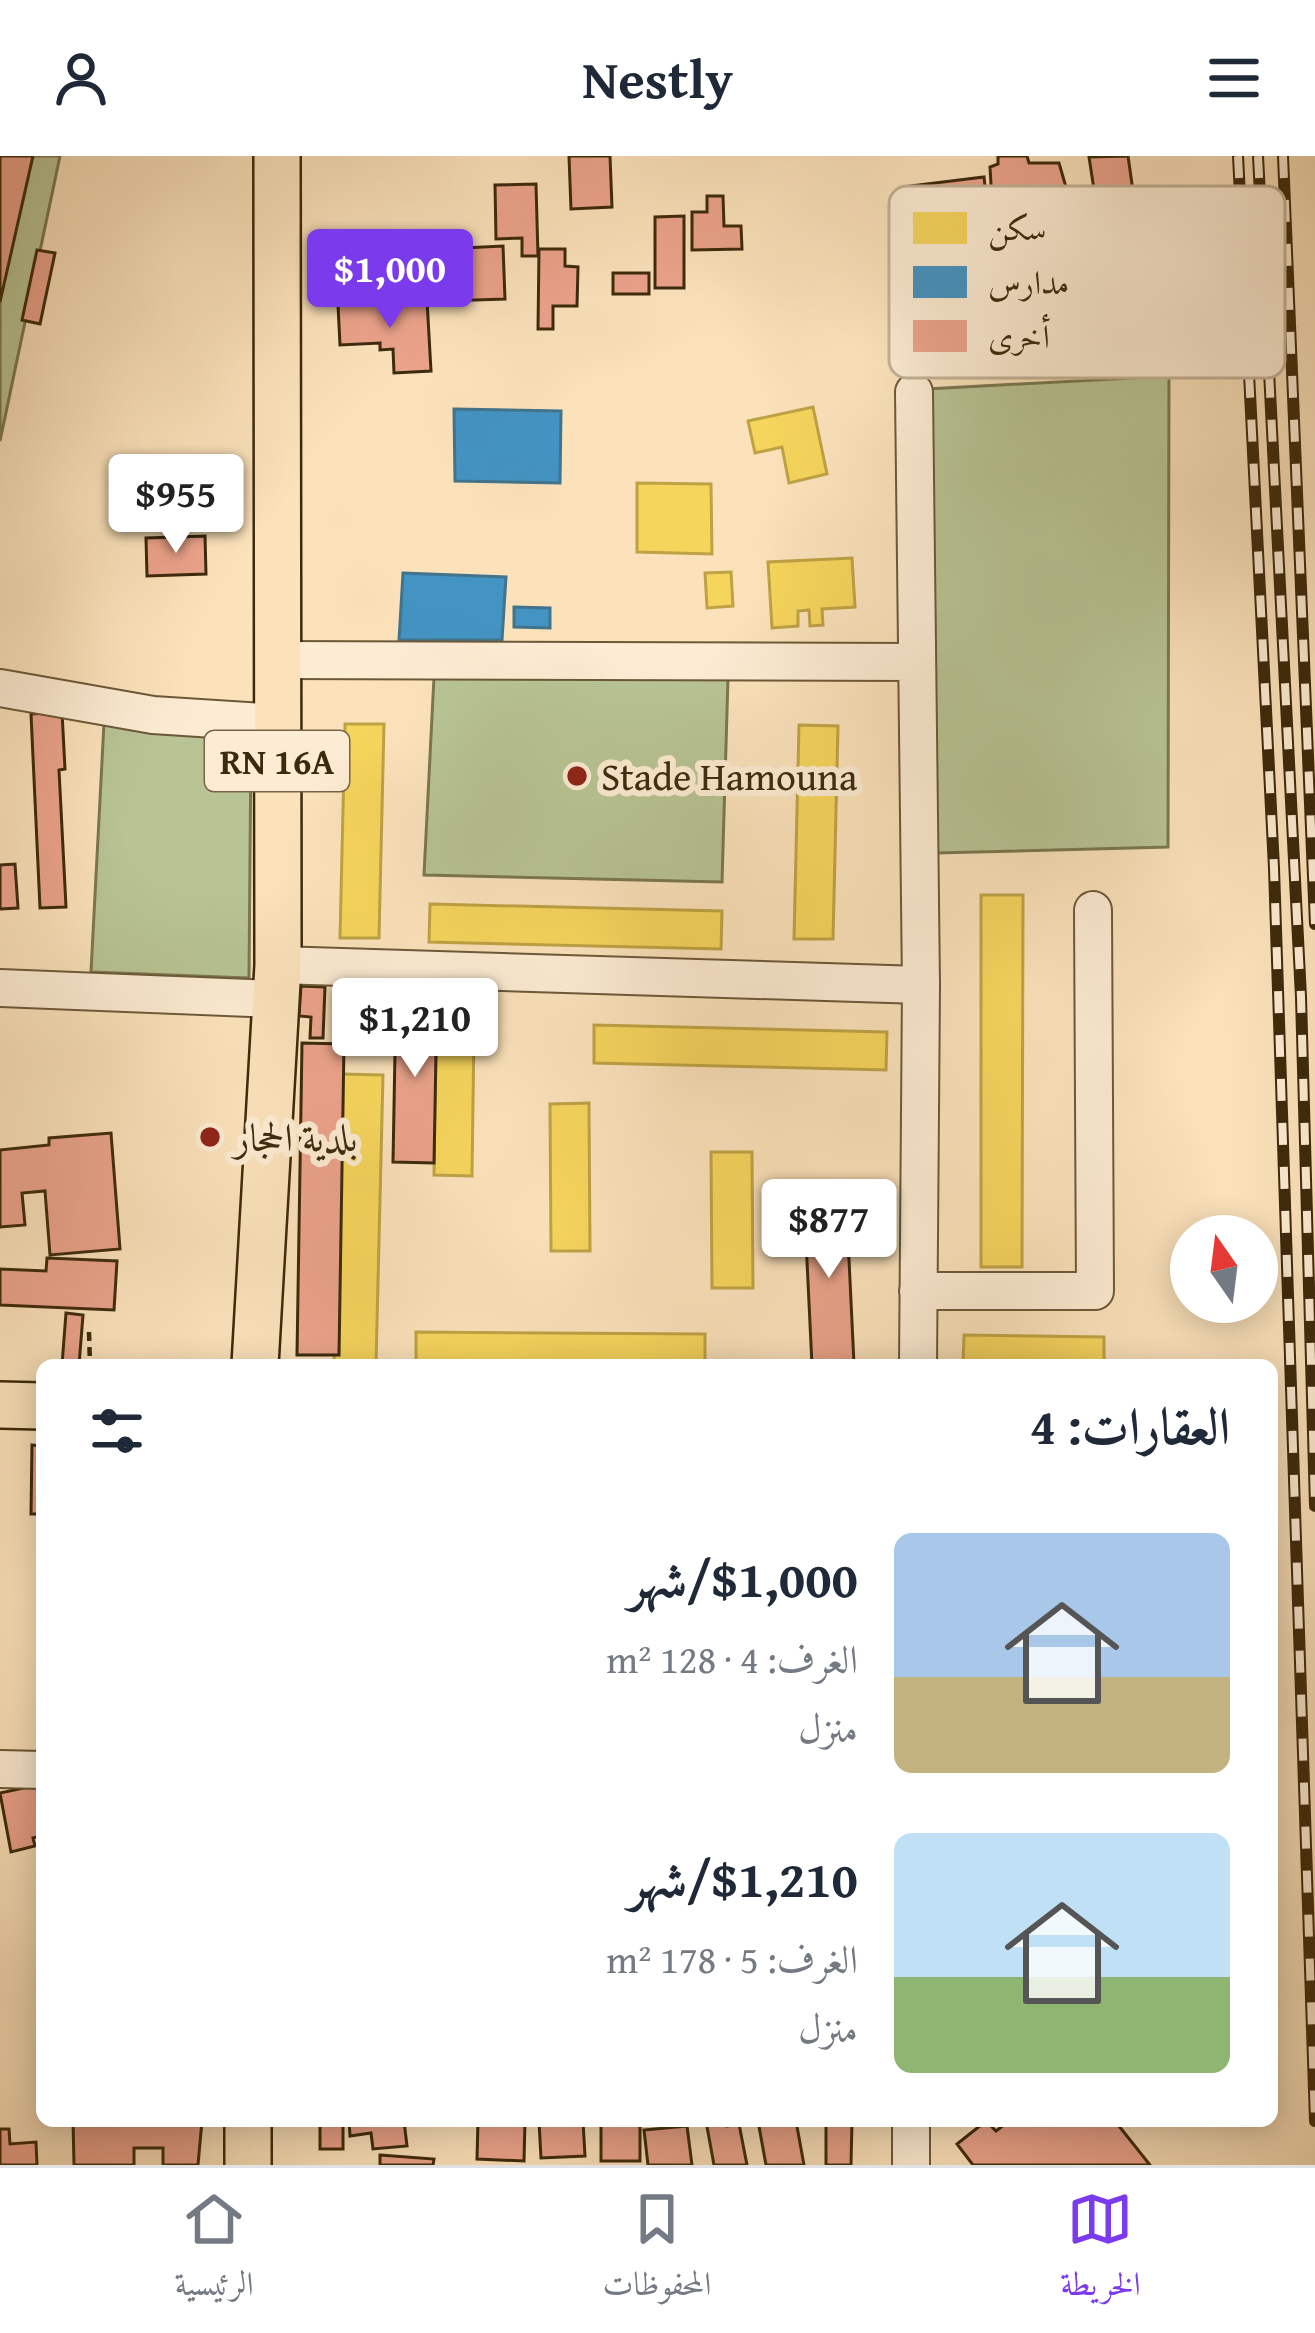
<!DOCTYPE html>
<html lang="ar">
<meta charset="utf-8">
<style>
body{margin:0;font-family:"Gentium Book Plus",Amiri,serif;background:#f2f2f3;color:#1f2937;direction:rtl;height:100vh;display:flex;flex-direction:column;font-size:45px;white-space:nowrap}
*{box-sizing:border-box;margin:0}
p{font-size:39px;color:#747a83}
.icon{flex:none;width:66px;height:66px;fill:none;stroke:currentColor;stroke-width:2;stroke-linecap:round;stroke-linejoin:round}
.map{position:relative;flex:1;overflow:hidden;direction:ltr}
.side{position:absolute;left:36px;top:1203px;width:1242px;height:768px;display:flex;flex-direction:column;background:#fff;border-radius:18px;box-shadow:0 6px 30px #0003;direction:rtl}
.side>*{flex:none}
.needle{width:78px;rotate:346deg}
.tools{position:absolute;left:1170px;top:1059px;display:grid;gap:24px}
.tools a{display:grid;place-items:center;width:108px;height:108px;border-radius:50%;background:#fff;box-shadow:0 6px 30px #0003;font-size:60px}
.price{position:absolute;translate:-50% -102px;padding:0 27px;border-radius:12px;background:#fff;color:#222;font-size:39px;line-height:78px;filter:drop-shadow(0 3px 6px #0008)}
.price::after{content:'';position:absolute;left:50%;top:72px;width:36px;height:27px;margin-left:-18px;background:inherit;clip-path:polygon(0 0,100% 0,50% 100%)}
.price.selected{background:#7c3aed;color:#fff}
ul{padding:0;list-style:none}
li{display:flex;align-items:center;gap:36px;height:300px;padding:0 48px}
li span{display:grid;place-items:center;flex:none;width:336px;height:240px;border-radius:18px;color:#555}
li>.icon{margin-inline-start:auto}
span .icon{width:144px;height:144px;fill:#fffc;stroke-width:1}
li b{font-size:51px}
h2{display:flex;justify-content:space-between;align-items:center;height:144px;padding:0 48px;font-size:51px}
header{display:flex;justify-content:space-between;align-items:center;height:156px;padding:0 48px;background:#fff;font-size:54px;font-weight:700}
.dock{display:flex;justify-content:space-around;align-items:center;height:168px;border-top:3px solid #e0e1e3;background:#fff;font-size:33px;color:#747a83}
.dock a{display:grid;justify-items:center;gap:6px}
.dock .selected{color:#7c3aed}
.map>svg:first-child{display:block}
.green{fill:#b8c494;stroke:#7a7750;stroke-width:3}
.homes{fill:#f6d55c;stroke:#bea244;stroke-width:3}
.schools{fill:#4393c3;stroke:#41748c;stroke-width:3}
.building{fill:#eba38b;stroke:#3d2a0c;stroke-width:3}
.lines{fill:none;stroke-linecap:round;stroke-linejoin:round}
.minor-casing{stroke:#6c5838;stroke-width:40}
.major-casing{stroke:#3d2a0c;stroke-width:50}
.path{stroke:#3d2a0c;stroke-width:4.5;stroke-dasharray:9 6;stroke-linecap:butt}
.minor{stroke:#fcecd3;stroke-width:36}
.major{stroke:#fbe2bb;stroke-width:45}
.rail-casing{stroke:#3d2a0c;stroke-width:12}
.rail{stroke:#fcecd3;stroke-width:8;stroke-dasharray:22;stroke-linecap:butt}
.poi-dot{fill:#8f2418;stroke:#fcecd3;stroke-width:4.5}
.labels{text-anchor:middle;stroke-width:12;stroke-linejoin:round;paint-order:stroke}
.shield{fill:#fcecd3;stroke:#766448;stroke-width:3}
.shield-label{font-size:36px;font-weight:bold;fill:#3d2a0c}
.poi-label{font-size:39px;fill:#3d2a0c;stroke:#fcecd3;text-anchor:start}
.key{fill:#fcecd3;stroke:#c3b297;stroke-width:3}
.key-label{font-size:33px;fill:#3d2a0c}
</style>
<header><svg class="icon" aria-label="menu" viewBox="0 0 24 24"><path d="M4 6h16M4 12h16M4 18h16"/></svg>Nestly<svg class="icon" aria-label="person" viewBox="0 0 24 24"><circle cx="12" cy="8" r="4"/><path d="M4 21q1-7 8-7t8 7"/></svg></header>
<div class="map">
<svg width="1315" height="2009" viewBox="0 0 1315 2009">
<rect width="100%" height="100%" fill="#fbe2bb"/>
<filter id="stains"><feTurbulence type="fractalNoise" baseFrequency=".00167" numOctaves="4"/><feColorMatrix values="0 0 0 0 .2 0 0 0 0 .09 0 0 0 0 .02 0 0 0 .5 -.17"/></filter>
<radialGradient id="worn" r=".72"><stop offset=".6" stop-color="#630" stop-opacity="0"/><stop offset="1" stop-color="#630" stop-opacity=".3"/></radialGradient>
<!-- green -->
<path class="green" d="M 0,0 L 60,0 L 0,285 Z
M 1169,220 L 1168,691 L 936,697 L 927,233 Z
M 434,521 L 728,522 L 722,726 L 424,719 Z
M 104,567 L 251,584 L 249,822 L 91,816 Z"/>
<!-- homes -->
<path class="homes" d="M 813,251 L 827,318 L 789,327 L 782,291 L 755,297 L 748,265 Z
M 637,327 L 711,328 L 712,398 L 637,396 Z
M 852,402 L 855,451 L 822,453 L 823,469 L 810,470 L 809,454 L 798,455 L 798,470 L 772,472 L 768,406 Z
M 731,416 L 733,450 L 707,452 L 705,417 Z
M 345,568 L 384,568 L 379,782 L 340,782 Z
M 799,569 L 838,570 L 833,783 L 794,783 Z
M 981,739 L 1023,739 L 1022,1111 L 981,1111 Z
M 430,748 L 722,755 L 721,793 L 429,786 Z
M 594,869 L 887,876 L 886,914 L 594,907 Z
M 436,874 L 474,874 L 472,1020 L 434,1019 Z
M 341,918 L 383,919 L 376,1209 L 334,1209 Z
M 589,947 L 590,1095 L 551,1095 L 550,948 Z
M 711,996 L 752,996 L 753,1132 L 712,1132 Z
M 416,1176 L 705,1178 L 705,1209 L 416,1209 Z
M 964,1179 L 1104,1181 L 1104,1209 L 963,1209 Z"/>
<!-- schools -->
<path class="schools" d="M 454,253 L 561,255 L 560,327 L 455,325 Z
M 403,417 L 506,421 L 502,484 L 399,484 Z
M 514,451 L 550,452 L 550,472 L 514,471 Z"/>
<!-- building -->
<path class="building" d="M 0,0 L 33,0 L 0,146 Z
M 569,0 L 610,0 L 612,51 L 571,53 Z
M 998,0 L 1027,0 L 1029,7 L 1059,7 L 1068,38 L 1068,57 L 1013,58 L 993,63 L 990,11 L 998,8 Z
M 1128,0 L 1133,35 L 1095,40 L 1089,1 Z
M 984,21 L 990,77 L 963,80 L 961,61 L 951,62 L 953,82 L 916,86 L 910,30 Z
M 536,28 L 538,100 L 522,100 L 522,82 L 496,83 L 495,29 Z
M 707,40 L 723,40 L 724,70 L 741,70 L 742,93 L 692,94 L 692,56 L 707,56 Z
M 684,60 L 684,132 L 655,132 L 655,61 Z
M 503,90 L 505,143 L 445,145 L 443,93 Z
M 539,93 L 565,93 L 565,110 L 578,111 L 577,150 L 553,150 L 553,173 L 538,173 Z
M 37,94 L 55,97 L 40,168 L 22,164 Z
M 613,117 L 649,117 L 649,138 L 613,138 Z
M 427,144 L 431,215 L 394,217 L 393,193 L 380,194 L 380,187 L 340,189 L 338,149 Z
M 205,380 L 206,418 L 147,420 L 146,382 Z
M 62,556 L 65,613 L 59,614 L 66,751 L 40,752 L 31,558 Z
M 15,708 L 18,752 L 0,753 L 0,709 Z
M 301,830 L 325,831 L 323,882 L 310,882 L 311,861 L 299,860 Z
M 396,842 L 437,842 L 434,1007 L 393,1006 Z
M 302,887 L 344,888 L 339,1199 L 297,1199 Z
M 111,977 L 120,1093 L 50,1099 L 45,1035 L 22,1037 L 25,1069 L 0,1071 L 0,994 L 49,989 L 49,982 Z
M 846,1041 L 854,1208 L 812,1209 L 804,1043 Z
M 47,1102 L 117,1105 L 114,1154 L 0,1149 L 0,1113 L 46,1115 Z
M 66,1157 L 83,1159 L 79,1209 L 62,1209 Z
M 32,1289 L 42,1290 L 42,1358 L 31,1358 Z
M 42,1628 L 42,1680 L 33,1682 L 35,1690 L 11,1696 L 0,1637 Z
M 73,1965 L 202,1965 L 198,2009 L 163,2009 L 163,1992 L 134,1992 L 134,2009 L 74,2009 Z
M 320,1965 L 343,1965 L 343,1993 L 320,1993 Z
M 349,1965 L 404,1965 L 407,1990 L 373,1993 L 371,1977 L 350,1980 Z
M 478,1965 L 525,1965 L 524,2005 L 477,2003 Z
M 539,1965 L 583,1965 L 585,2000 L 541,2002 Z
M 601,1965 L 640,1965 L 640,2005 L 601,2005 Z
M 706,1965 L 726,1965 L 727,1970 L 739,1968 L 747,2009 L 714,2009 Z
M 758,1965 L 796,1965 L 804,2009 L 766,2009 Z
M 826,1965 L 852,1965 L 851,2009 L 826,2009 Z
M 986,1965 L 996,1975 L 1009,1965 L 1115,1965 L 1150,2009 L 973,2009 L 957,1988 Z
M 687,1970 L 692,2009 L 648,2009 L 644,1974 Z
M 0,1973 L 9,1973 L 10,1988 L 36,1986 L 37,2009 L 0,2009 Z
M 380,1999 L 434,2003 L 433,2009 L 380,2009 Z"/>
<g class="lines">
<!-- minor casing -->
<g class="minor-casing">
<path id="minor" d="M 914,236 L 921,829 L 918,1209
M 277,504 L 917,506
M 0,532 L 153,559 L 277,567
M 278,809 L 921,829
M 0,832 L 277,843
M 918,1135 L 1095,1135 L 1093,754
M 0,1613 L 42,1614
M 911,1965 L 911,2009"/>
</g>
<!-- major casing -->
<g class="major-casing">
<path id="major" d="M 255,1209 L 278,809 L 277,0
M 0,1249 L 42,1250
M 248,2009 L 248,1965"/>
</g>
<!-- path -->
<path class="path" d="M 89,1176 L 90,1209"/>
<!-- minor -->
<use href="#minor" class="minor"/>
<!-- major -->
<use href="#major" class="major"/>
<!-- rail casing -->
<g class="rail-casing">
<path id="rail" d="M 1238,0 L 1274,712 L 1315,1965
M 1258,0 L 1301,841 L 1315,1350
M 1283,0 L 1315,768"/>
</g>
<!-- rail -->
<use href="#rail" class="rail"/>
</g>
<!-- markers -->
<g class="poi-dot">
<circle cx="577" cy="620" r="12"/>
<circle cx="210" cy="981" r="12"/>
</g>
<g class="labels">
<!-- shield labels -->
<rect class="shield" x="205" y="575" width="144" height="60" rx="9"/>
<g class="shield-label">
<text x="277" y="618">RN 16A</text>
</g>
<!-- poi labels -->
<g class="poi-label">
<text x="601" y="634">Stade Hamouna</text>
<text x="234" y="995">بلدية الحجار</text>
</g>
</g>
<!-- legend -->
<rect x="889" y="30" width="396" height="192" rx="18" class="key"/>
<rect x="913" y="56" width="54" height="32" fill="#f6d55c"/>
<rect x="913" y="110" width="54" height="32" fill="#4393c3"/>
<rect x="913" y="164" width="54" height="32" fill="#eba38b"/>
<g class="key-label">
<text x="988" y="84">سكن</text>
<text x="988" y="138">مدارس</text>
<text x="988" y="192">أخرى</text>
</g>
<rect width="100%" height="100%" filter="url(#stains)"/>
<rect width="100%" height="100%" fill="url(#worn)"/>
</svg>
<div class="tools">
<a><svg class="needle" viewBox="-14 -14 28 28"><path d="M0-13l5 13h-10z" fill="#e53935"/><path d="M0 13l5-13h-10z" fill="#747a83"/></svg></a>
</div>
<b class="price selected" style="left:390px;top:175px">$1,000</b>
<b class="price" style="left:176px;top:400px">$955</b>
<b class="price" style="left:415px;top:924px">$1,210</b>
<b class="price" style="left:829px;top:1125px">$877</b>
<section class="side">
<h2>العقارات: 4<svg class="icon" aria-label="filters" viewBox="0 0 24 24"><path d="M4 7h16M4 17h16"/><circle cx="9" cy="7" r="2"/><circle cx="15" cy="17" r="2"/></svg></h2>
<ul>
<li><span style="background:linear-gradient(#a9c7e8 60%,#c2b280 0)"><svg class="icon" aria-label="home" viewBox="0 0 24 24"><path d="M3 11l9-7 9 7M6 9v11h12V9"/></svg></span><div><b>$1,000/شهر</b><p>الغرف: 4 · 128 m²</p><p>منزل</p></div></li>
<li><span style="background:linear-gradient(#bfe0f5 60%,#8fb573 0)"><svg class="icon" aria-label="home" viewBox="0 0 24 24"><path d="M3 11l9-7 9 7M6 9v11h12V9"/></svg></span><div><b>$1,210/شهر</b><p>الغرف: 5 · 178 m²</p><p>منزل</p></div></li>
</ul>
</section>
</div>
<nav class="dock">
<a class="selected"><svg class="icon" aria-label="map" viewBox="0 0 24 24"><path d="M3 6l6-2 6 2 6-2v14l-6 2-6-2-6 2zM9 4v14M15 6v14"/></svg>الخريطة</a>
<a><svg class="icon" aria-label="saved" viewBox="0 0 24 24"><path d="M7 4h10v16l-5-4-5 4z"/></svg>المحفوظات</a>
<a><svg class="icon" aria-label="home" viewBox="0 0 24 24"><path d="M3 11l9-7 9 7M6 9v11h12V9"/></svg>الرئيسية</a>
</nav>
